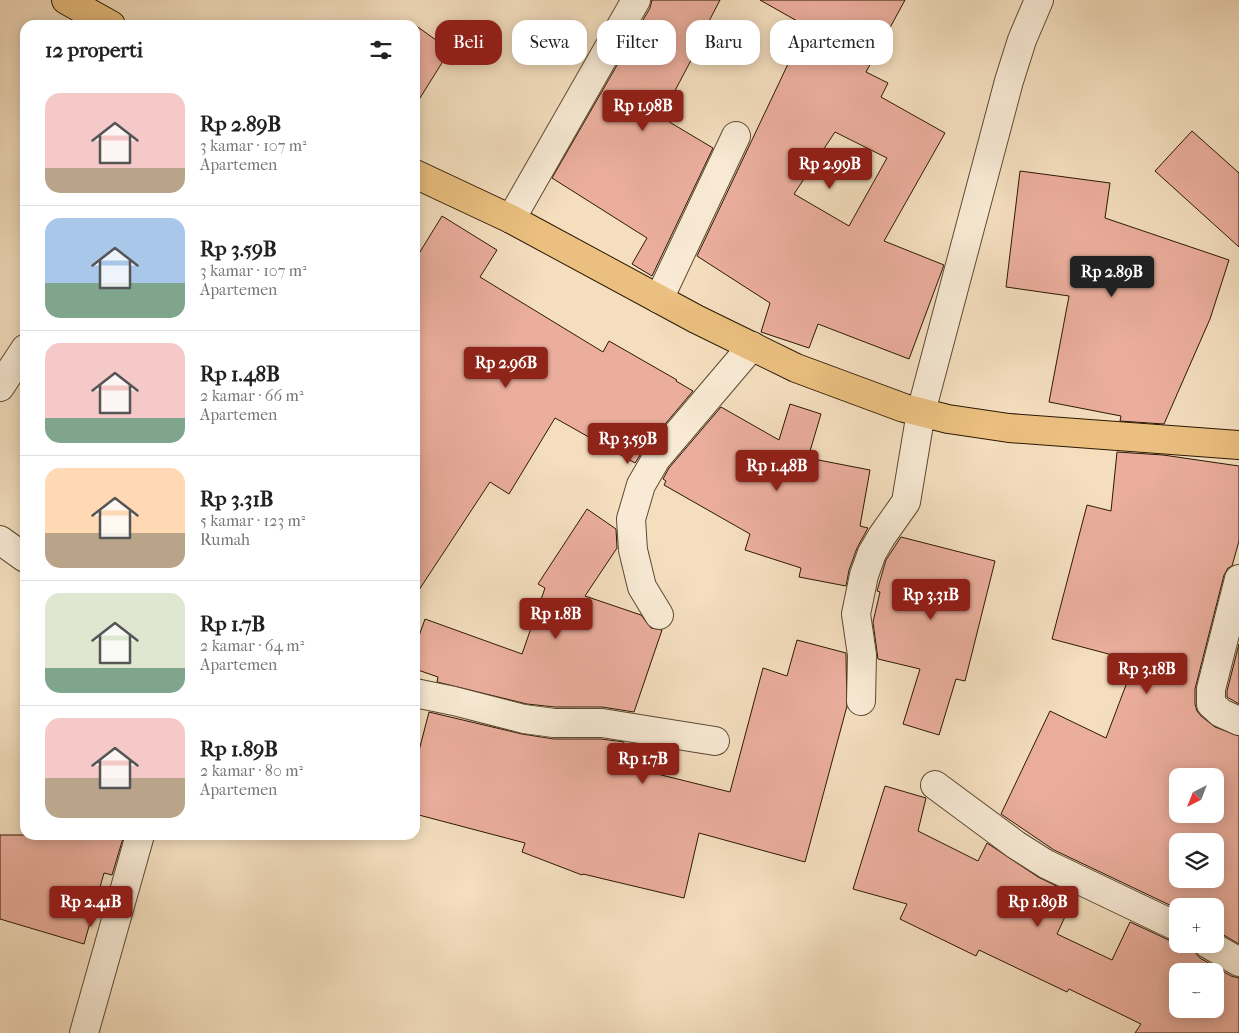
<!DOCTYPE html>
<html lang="id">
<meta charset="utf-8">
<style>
body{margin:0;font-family:"IM FELL French Canon",serif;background:#f2f2f2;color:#222;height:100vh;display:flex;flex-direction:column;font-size:19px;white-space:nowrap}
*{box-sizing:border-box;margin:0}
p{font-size:16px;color:#767676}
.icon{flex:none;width:28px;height:28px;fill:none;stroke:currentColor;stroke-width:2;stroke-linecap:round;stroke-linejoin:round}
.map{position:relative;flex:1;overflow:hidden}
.panel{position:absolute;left:20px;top:20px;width:400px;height:820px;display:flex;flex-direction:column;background:#fff;border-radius:15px;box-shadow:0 2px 12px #0003}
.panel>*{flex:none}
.guide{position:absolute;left:435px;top:20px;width:475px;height:45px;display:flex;gap:10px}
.needle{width:32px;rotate:222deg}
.controls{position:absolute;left:1169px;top:768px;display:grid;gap:10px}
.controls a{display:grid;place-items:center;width:55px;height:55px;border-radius:10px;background:#fff;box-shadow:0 2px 12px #0003;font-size:25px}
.price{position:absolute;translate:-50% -42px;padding:0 11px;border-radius:5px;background:#8f2418;color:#fff;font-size:16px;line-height:32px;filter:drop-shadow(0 1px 2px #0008)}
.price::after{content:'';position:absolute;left:50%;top:30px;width:15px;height:11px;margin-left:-8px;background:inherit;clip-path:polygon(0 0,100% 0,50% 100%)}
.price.active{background:#222;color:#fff}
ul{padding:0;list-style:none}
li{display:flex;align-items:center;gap:15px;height:125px;padding:0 25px}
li+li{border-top:1px solid #e0e0e0}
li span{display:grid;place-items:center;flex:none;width:140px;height:100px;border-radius:15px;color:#555}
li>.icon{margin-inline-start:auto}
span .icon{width:60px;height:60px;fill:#fffc;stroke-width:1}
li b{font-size:21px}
h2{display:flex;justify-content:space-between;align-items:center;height:60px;padding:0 25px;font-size:21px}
.chip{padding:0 18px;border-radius:15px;background:#fff;box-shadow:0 2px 12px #0003;font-size:18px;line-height:45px}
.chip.active{background:#8f2418;color:#fff}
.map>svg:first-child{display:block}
.building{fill:#ebae9d;stroke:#2b1902;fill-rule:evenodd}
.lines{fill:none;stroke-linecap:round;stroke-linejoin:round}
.minor-casing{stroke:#5d4a31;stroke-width:30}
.highway-casing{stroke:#2b1902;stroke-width:30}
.minor{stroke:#f8ead5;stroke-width:28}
.highway{stroke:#eabf7f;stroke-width:28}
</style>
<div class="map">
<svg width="1239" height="1033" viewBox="0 0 1239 1033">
<rect width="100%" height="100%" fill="#f4debe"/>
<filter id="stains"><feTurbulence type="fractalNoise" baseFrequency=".004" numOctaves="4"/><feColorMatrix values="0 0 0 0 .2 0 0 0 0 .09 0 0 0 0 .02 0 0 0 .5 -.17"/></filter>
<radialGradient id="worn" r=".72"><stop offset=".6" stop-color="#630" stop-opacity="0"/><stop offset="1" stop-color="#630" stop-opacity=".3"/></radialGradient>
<!-- building -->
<path class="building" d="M 652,0 L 720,0 L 695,48 L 697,49 L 661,117 L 713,148 L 652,276 L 632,264 L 647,238 L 552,178 L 650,8 Z
M 760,0 L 905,0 L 866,72 L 888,83 L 881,97 L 945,133 L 884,241 L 944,265 L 909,359 L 818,324 L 809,348 L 761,332 L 770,303 L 697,256 L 806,26 ZM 835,132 L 887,158 L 849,226 L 794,194 Z
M 415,25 L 450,50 L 415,106 Z
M 1192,131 L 1239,173 L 1239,247 L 1155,171 Z
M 1020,171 L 1110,183 L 1105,218 L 1229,260 L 1210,319 L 1164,424 L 1120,421 L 1121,416 L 1049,402 L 1069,296 L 1006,287 Z
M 442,216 L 497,250 L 480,277 L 603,352 L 609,341 L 677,380 L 676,381 L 693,391 L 644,449 L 635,463 L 555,418 L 509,494 L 490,482 L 415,596 L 415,260 Z
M 790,404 L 821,414 L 808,458 L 870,470 L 860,526 L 868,528 L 857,548 L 849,570 L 846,586 L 799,577 L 801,568 L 745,550 L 750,534 L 664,485 L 666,481 L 663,479 L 669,468 L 721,407 L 779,440 Z
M 1117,452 L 1163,455 L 1239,466 L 1239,541 L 1232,566 L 1228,568 L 1224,575 L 1195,689 L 1195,704 L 1197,711 L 1201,716 L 1215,727 L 1239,736 L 1239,944 L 1215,930 L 1215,906 L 1178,906 L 1178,909 L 1054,850 L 1001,814 L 1050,711 L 1106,738 L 1135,661 L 1052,639 L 1087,505 L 1111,511 ZM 1178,776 L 1215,776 L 1215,814 L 1178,814 ZM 1178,841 L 1215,841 L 1215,879 L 1178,879 Z
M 587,509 L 616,529 L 617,548 L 585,596 L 641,615 L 651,628 L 662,630 L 634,712 L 602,707 L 555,707 L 527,704 L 437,682 L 438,677 L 415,669 L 415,647 L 425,619 L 522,654 L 545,588 L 538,584 Z
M 901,537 L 995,561 L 965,681 L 956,679 L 939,735 L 903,724 L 920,669 L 878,659 L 873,622 L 880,592 L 877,591 L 886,560 Z
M 797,640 L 846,653 L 846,656 L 847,706 L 805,862 L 699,833 L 684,898 L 583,874 L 582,875 L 522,852 L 525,843 L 415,814 L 415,766 L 429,712 L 522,734 L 554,739 L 601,739 L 624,742 L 617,764 L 730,792 L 763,668 L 787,676 Z
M 1239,644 L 1239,704 L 1227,697 L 1227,691 Z
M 885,786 L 926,798 L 918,831 L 978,861 L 987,843 L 1038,877 L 1075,895 L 1057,934 L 1112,960 L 1130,922 L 1171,941 L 1178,942 L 1178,944 L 1192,944 L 1194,951 L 1200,958 L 1231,976 L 1239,978 L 1239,1033 L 1135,1033 L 1141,1024 L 1069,989 L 1067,992 L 979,950 L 976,956 L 900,919 L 907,904 L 853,889 ZM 1178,971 L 1215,971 L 1215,1009 L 1178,1009 Z
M 0,835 L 124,835 L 112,875 L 104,873 L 84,944 L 0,919 Z"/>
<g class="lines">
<!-- minor casing -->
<g class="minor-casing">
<path id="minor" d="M 511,219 L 636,0
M 659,299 L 736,136
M 0,387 L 25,349
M 0,540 L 25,558
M 1239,579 L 1211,689 L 1211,704 L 1221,713 L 1239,721
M 659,615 L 642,587 L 633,550 L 631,519 L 641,485 L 656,459 L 752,346
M 415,693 L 454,701 L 524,719 L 554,723 L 602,723 L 715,741
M 861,701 L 862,655 L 856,614 L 864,575 L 872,553 L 882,536 L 906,502 L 921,412 L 1009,81 L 1022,40 L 1039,0
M 935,785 L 1016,845 L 1046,864 L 1178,927
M 1208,944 L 1239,962
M 84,1033 L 140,835"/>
</g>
<!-- highway casing -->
<g class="highway-casing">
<path id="highway" d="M 66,0 L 111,25
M 415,174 L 511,219 L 696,319 L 796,368 L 904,408 L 948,419 L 1009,428 L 1239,445"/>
</g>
<!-- minor -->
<use href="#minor" class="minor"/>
<!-- highway -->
<use href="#highway" class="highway"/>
</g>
<rect width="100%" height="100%" filter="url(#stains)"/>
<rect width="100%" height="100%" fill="url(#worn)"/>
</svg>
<div class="controls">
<a><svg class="needle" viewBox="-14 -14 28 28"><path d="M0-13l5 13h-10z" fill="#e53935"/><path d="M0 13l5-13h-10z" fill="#767676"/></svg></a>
<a><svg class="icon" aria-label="layers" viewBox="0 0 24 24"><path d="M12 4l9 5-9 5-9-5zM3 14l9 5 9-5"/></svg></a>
<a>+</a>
<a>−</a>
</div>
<b class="price" style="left:643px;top:132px">Rp 1.98B</b>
<b class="price" style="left:830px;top:190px">Rp 2.99B</b>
<b class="price active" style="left:1112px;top:298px">Rp 2.89B</b>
<b class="price" style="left:506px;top:389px">Rp 2.96B</b>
<b class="price" style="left:628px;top:465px">Rp 3.59B</b>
<b class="price" style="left:777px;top:492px">Rp 1.48B</b>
<b class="price" style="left:931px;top:621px">Rp 3.31B</b>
<b class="price" style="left:556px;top:640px">Rp 1.8B</b>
<b class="price" style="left:1147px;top:695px">Rp 3.18B</b>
<b class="price" style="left:643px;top:785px">Rp 1.7B</b>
<b class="price" style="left:91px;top:928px">Rp 2.41B</b>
<b class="price" style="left:1038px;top:928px">Rp 1.89B</b>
<div class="guide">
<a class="chip active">Beli</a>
<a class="chip">Sewa</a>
<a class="chip">Filter</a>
<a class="chip">Baru</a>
<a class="chip">Apartemen</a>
</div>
<section class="panel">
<h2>12 properti<svg class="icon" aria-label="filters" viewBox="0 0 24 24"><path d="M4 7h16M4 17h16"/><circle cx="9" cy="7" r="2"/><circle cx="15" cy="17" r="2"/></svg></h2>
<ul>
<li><span style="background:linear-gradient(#f6c9c9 75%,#b9a48a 0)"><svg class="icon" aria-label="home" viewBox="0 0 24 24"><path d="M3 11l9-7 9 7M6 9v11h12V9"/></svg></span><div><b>Rp 2.89B</b><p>3 kamar · 107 m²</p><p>Apartemen</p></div></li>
<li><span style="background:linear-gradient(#a9c7e8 65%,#7fa58c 0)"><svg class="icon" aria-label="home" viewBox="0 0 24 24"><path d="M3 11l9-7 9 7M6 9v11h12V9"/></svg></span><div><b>Rp 3.59B</b><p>3 kamar · 107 m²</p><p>Apartemen</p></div></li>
<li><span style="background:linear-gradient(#f6c9c9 75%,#7fa58c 0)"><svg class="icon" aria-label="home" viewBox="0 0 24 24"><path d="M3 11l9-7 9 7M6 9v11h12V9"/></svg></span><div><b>Rp 1.48B</b><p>2 kamar · 66 m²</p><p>Apartemen</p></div></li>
<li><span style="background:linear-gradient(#ffd9b3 65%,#b9a48a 0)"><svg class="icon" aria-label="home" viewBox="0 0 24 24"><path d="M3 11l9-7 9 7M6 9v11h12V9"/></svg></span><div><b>Rp 3.31B</b><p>5 kamar · 123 m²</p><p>Rumah</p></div></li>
<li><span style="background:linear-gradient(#dfe7d0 75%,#7fa58c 0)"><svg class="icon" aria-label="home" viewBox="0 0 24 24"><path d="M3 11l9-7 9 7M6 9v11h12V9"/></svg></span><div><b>Rp 1.7B</b><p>2 kamar · 64 m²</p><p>Apartemen</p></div></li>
<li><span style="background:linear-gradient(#f6c9c9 60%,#b9a48a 0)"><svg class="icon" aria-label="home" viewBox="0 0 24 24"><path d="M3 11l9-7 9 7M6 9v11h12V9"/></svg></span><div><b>Rp 1.89B</b><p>2 kamar · 80 m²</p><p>Apartemen</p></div></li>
</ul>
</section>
</div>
